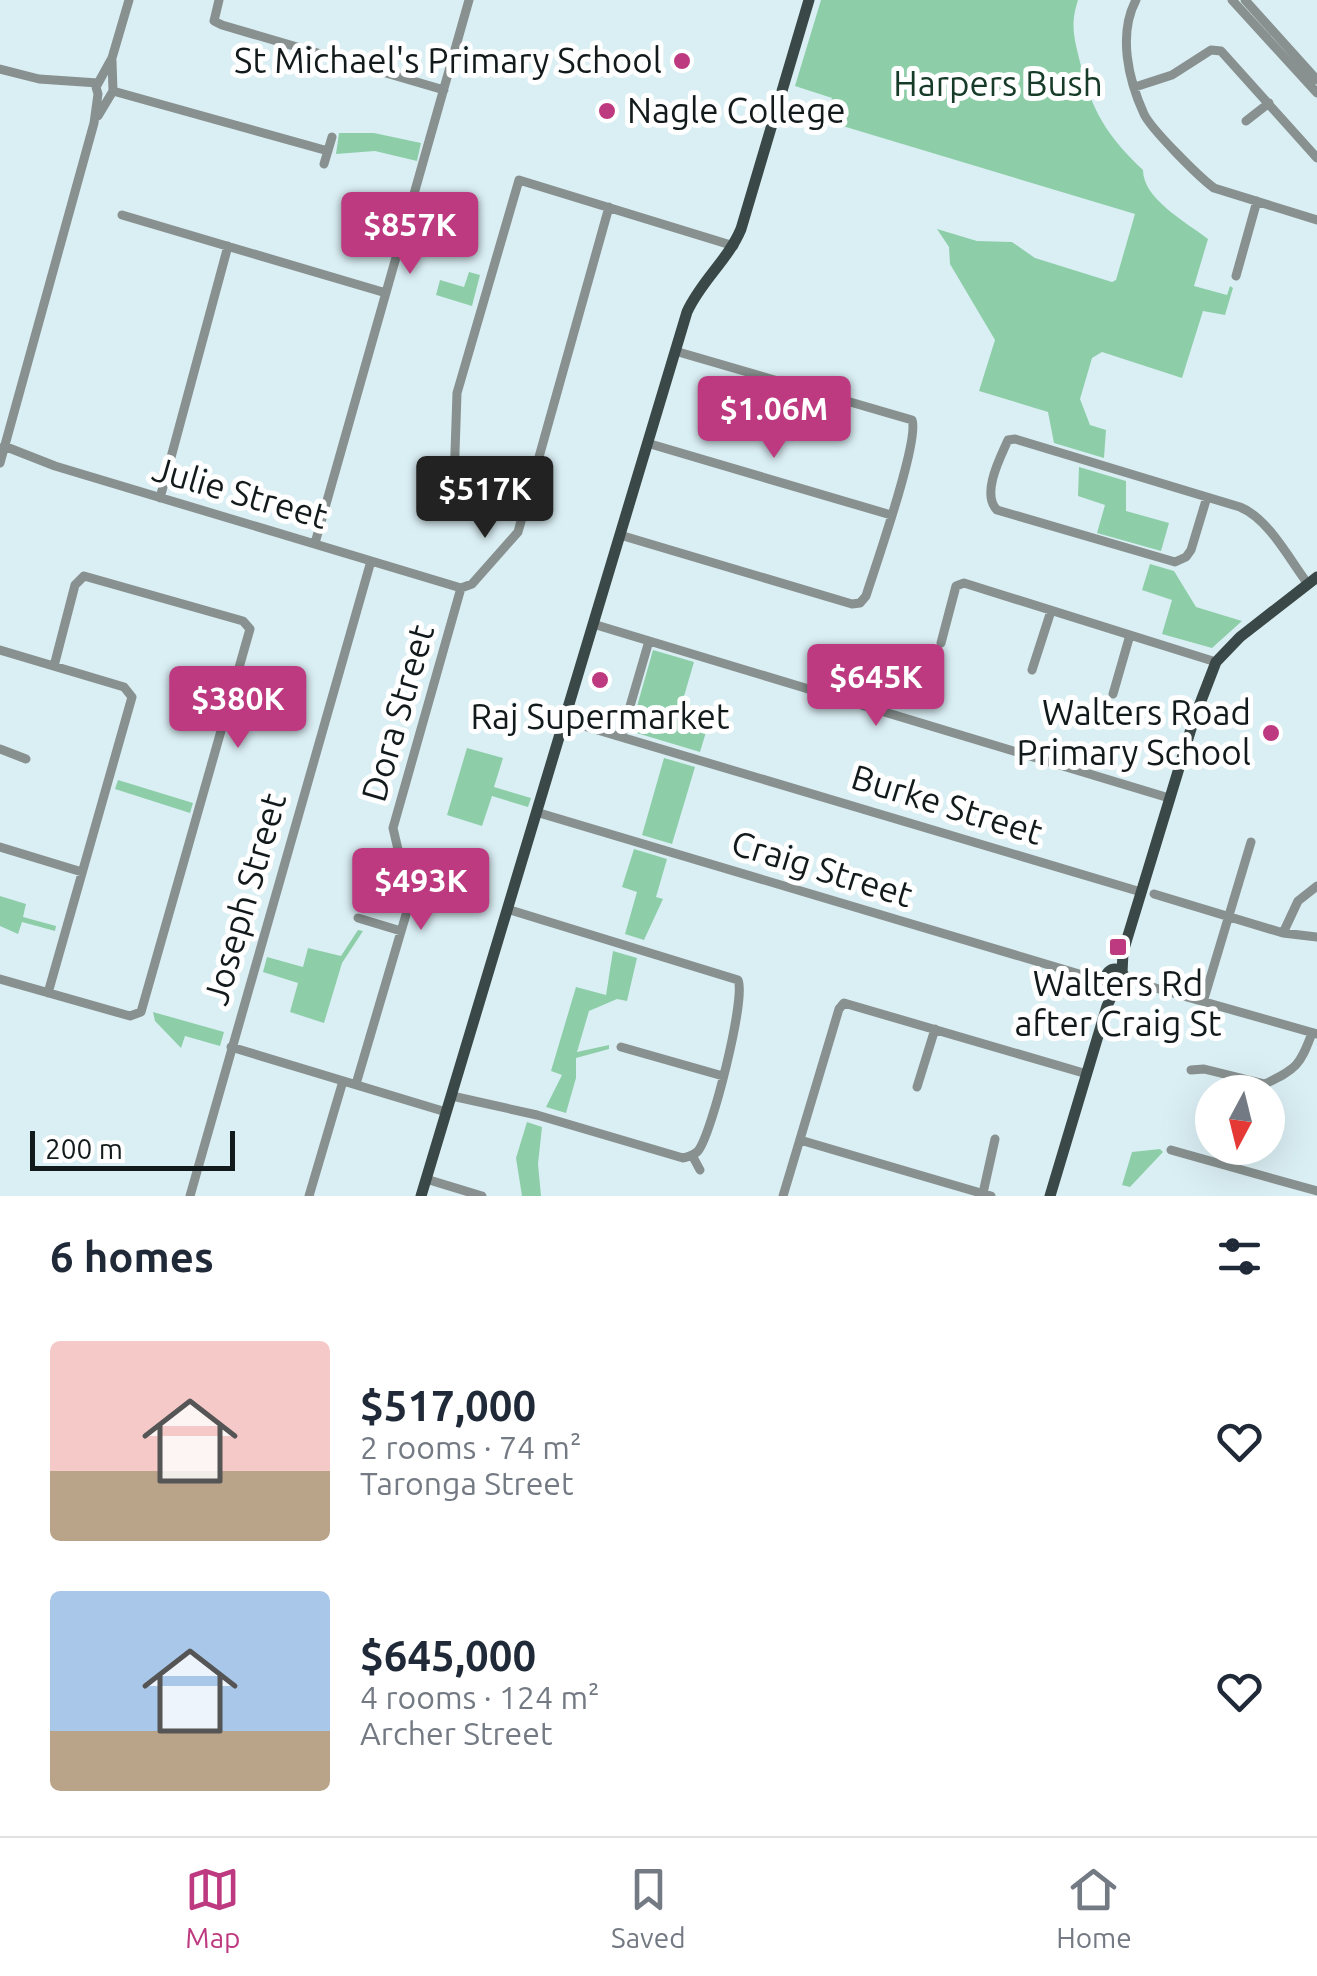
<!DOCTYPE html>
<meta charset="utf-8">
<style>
body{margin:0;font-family:Ubuntu,sans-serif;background:#f6f6f7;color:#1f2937;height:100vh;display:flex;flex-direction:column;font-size:38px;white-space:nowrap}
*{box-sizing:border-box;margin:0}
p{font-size:32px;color:#747a83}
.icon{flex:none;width:55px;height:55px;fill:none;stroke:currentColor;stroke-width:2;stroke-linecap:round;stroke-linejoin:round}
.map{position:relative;height:1196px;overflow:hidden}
.drawer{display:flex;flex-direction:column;background:#fff;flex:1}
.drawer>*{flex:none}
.needle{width:65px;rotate:187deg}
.buttons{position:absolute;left:1195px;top:1075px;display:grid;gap:20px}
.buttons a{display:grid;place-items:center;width:90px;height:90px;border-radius:50%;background:#fff;box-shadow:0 10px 40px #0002;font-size:50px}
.scale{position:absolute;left:30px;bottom:25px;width:205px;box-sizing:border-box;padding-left:10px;border:5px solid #131a1c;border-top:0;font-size:28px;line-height:35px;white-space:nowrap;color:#131a1c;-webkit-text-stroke:8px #fff;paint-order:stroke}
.price{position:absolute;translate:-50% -85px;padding:0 22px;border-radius:10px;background:#be3a80;color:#fff;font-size:32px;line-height:65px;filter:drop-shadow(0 2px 5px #0008)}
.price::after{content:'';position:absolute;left:50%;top:60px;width:30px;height:22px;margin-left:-15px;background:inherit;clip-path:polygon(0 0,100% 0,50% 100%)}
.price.selected{background:#222;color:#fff}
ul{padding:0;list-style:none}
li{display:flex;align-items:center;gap:30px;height:250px;padding:0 50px}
li span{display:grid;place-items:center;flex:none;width:280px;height:200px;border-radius:10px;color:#555}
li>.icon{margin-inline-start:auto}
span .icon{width:120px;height:120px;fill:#fffc;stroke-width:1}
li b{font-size:42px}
h2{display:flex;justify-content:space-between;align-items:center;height:120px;padding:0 50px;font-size:42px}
.menu{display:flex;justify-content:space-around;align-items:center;height:140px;border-top:2px solid #e0e1e3;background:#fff;font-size:28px;color:#747a83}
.menu a{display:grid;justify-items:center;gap:5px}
.menu .selected{color:#be3a80}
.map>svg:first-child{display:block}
.green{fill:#8dcea9}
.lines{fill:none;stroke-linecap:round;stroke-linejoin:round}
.minor{stroke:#88918f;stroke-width:9}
.major{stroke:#3a4947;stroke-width:11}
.poi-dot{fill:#be3a80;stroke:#fff;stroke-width:4}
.labels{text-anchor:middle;stroke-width:10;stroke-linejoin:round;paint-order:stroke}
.poi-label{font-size:35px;fill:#131a1c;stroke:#fff;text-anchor:end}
.park-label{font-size:35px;fill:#163b28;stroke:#fff}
.street-label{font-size:35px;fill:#131a1c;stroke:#fff}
</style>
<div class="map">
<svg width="1317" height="1196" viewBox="0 0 1317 1196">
<rect width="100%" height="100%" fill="#daeff4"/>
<!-- green -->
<path class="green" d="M 821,0 L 1078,0 C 1070,25 1074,37 1080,62 C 1091,110 1107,136 1143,170 C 1143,199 1186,222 1208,239 L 1194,286 L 1227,295 L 1230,286 L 1233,288 L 1225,315 L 1203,311 L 1182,378 L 1102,352 L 1092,358 L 1080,399 L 1090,425 L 1106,430 L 1104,458 L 1054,443 L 1048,412 L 979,391 L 995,340 L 950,264 L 949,247 L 937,229 L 977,241 L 1012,242 L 1035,258 L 1112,282 L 1116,280 L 1135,214 L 826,121 L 832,98 L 795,86 Z
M 339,133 L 374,133 L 421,143 L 417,161 L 375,151 L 336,154 Z
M 469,272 L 480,275 L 472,306 L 436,295 L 440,280 L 464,287 Z
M 1079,467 L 1126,481 L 1126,511 L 1169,523 L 1161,551 L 1097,533 L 1105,505 L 1078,496 Z
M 1150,564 L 1174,571 L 1196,607 L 1242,621 L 1212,648 L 1162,634 L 1172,600 L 1142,590 Z
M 653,650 L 694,662 L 682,703 L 712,712 L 700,752 L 630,731 Z
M 467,748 L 503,758 L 494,787 L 531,798 L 528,807 L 492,796 L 482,826 L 447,815 Z
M 664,758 L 695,767 L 672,844 L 642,835 Z
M 118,780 L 193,803 L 190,813 L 115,789 Z
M 634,849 L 667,859 L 656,897 L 663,899 L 644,940 L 625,934 L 637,892 L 622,887 Z
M 0,896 L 26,904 L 23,917 L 56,926 L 55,931 L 22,922 L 18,934 L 0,926 Z
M 358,930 L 363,931 L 342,963 L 324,1023 L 290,1012 L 298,983 L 263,972 L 267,957 L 303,967 L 308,948 L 341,956 Z
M 613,951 L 637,958 L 627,1001 L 617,999 L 589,1011 L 577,1052 L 609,1045 L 609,1049 L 576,1058 L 576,1078 L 566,1113 L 546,1107 L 562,1075 L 551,1071 L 576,987 L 606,995 Z
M 153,1012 L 224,1032 L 220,1046 L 185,1036 L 181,1048 L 155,1021 Z
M 527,1122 L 542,1127 L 538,1164 L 541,1196 L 522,1196 L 516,1158 Z
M 1160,1149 L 1163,1152 L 1130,1187 L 1122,1185 L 1132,1152 Z"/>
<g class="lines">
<!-- minor -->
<path class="minor" d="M 219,0 L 214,21 L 222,25 L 444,90
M 1136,0 C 1118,34 1128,79 1144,114 C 1151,129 1199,177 1214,188 L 1317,220
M 1232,0 L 1317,93
M 1245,0 L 1317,80
M 0,69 L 39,79 L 98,83
M 1135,87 L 1172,75 L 1211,50 L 1221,51 L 1317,158
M 113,91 L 328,151
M 98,94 L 96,87 L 112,58 L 129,0
M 98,116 L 113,91 L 112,61
M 1246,121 L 1269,103
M 324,164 L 332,137
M 122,215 L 386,293
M 1236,276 L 1257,201
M 647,443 L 891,515
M 4,446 L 55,466 L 461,588
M 0,463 L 94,123 L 98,94
M 1207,497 L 1191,550 L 1186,557 L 1175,562 L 997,510 C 981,494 1000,458 1008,440 L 1015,439 L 1240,507 C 1269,519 1289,559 1308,584
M 160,498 L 228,246
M 523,516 L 461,498 L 455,491 L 454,482 L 457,393 L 519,180 L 734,246
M 620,535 L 852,604 L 860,603 L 866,596 C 875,567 920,440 912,420 L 675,351
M 315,543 L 469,0
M 461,588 L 472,584 L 518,532 L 609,207
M 593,624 L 1169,798
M 941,643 L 956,586 L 964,583 L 1216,662
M 0,650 L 124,687 L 132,697 L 48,993
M 1032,670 L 1051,611
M 1113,694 L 1130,635
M 564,720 L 1141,892
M 621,737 L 649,641
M 0,749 L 26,759
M 536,812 L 1106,982
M 0,847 L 82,872
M 1154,894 L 1283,933 L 1317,937
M 358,918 L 401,931
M 1283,933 L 1298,901 L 1317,886
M 1123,975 L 1145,985 L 1317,1034
M 0,979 L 130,1016 L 141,1012 L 250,629 L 243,621 L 84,576 L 75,585 L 54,666
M 1203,1002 L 1251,842
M 231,1047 L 446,1112
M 621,1047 L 723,1076
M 1191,1070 L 1204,1069 L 1265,1084 C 1296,1069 1300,1066 1312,1033
M 356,1084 L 410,901 L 393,828 L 461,588
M 917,1087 L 935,1029
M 452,1096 L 537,1115 L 683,1158 C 690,1156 693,1156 698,1151 C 712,1134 746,998 738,980 L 507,909
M 800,1140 L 991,1196
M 1171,1150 L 1317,1191
M 692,1155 L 700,1170
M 426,1179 L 482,1196
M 983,1193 L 995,1139
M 190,1196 L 371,561
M 309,1196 L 343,1081
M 783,1196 L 839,1009 L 844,1003 L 1087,1074"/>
<!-- major -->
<path class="major" d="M1106 978a9 9 0 1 1 18 0a9 9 0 1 1-18 0Z
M 1122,973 L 1123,952 L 1194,719 L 1216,662 L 1240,637 L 1317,577
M 421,1196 L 687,312 C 701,281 728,260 741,229 L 809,0
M 1050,1196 L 1107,1006 L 1116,987"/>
</g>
<!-- markers -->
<g class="poi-dot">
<circle cx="682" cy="61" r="10"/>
<circle cx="607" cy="111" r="10"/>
<circle cx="600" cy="680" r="10"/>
<circle cx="1271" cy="733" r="10"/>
<rect x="1108" y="937" width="20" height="20" rx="5"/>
</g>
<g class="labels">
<!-- poi labels -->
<g class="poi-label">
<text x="662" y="73">St Michael's Primary School</text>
<text x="627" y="123" text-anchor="start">Nagle College</text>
<text x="1251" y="725">Walters Road<tspan x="1251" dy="40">Primary School</tspan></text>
<text x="600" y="729" text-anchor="middle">Raj Supermarket</text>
<text x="1118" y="996" text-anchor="middle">Walters Rd<tspan x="1118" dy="40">after Craig St</tspan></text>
</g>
<!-- park labels -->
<g class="park-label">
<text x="998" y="96">Harpers Bush</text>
</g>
<!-- street labels -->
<g class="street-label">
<text transform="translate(240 493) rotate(16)" y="12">Julie Street</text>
<text transform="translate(398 713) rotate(-74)" y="12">Dora Street</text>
<text transform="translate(947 805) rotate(17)" y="12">Burke Street</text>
<text transform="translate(822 869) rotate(17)" y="12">Craig Street</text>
<text transform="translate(245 899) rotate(-74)" y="12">Joseph Street</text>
</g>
</g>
</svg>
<div class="buttons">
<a><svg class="needle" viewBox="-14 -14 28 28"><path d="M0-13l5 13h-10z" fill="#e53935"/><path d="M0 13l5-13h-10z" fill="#747a83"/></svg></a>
</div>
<div class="scale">200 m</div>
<b class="price" style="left:410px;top:277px">$857K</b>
<b class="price" style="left:774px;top:461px">$1.06M</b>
<b class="price selected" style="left:485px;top:541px">$517K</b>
<b class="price" style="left:876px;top:729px">$645K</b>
<b class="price" style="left:238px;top:751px">$380K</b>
<b class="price" style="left:421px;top:933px">$493K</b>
</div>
<section class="drawer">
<h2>6 homes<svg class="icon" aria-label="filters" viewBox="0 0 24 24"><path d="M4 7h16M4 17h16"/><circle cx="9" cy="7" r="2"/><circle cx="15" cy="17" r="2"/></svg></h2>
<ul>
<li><span style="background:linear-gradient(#f6c9c9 65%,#b9a48a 0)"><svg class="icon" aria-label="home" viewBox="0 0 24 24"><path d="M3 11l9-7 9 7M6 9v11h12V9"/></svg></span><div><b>$517,000</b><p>2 rooms · 74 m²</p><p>Taronga Street</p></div><svg class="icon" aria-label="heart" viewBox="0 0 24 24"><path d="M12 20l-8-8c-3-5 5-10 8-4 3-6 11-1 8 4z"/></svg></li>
<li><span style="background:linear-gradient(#a9c7e8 70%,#b9a48a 0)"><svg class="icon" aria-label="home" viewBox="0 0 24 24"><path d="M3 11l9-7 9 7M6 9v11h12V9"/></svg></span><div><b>$645,000</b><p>4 rooms · 124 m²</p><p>Archer Street</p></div><svg class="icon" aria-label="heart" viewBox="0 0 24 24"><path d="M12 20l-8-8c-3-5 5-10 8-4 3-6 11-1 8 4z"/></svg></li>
</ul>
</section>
<nav class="menu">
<a class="selected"><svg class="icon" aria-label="map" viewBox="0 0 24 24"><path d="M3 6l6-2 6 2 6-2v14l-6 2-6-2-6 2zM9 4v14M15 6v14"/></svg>Map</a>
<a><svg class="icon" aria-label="saved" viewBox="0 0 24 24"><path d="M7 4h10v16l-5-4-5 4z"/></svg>Saved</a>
<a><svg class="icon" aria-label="home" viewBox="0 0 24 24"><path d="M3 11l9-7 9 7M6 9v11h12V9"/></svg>Home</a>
</nav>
